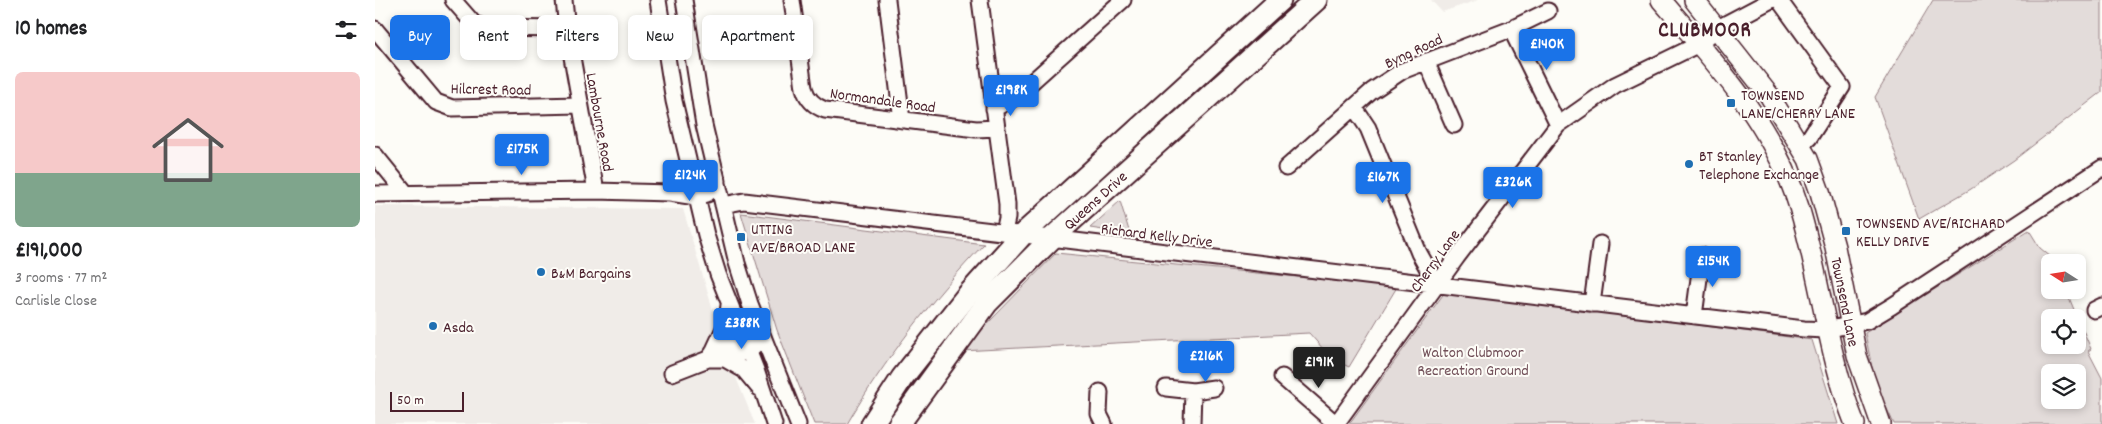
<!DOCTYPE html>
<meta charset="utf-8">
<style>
body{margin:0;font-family:Dekko,sans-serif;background:#f2f2f2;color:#202124;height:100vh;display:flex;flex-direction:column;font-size:19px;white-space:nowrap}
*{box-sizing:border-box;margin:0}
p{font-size:16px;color:#757577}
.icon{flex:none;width:28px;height:28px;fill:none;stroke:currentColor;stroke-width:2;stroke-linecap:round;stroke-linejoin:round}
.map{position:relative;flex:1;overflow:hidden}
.drawer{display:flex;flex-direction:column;background:#fff;width:375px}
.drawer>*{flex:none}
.hud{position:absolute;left:15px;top:15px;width:475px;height:45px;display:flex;gap:10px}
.needle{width:32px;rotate:282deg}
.controls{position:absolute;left:1666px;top:254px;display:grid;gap:10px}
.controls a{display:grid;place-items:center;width:45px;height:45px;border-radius:8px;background:#fff;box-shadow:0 2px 8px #0003;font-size:25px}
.scale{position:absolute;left:15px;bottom:12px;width:74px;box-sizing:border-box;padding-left:5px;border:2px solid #4a1f2b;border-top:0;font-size:14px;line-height:18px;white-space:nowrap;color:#4a1f2b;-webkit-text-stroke:4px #fdfcf7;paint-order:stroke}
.price{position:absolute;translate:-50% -42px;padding:0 11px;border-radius:5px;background:#1a73e8;color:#fff;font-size:16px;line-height:32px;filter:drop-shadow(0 1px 2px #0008)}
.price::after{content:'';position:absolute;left:50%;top:30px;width:15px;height:11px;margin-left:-8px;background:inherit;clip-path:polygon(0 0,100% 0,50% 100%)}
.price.current{background:#222;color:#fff}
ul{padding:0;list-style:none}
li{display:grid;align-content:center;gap:10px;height:265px;padding:0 15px}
li span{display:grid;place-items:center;height:155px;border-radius:8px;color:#555}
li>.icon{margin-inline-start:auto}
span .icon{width:90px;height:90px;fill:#fffc;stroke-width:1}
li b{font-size:21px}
h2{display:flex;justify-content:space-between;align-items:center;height:60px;padding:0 15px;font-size:21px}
.tag{padding:0 18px;border-radius:8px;background:#fff;box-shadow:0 2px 8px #0003;font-size:18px;line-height:45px}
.tag.current{background:#1a73e8;color:#fff}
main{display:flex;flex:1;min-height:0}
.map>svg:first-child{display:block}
.built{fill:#f0ece8}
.green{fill:#e3dcda;stroke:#967e82;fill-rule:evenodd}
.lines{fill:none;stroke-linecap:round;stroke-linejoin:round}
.minor-casing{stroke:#4a1f2b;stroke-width:19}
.major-casing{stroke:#4a1f2b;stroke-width:22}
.highway-casing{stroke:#4a1f2b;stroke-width:25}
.minor{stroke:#fdfcf7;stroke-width:15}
.major{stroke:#fdfcf7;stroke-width:19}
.highway{stroke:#fdfcf7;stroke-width:21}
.poi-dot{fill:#1f6fb2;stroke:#fdfcf7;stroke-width:2}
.labels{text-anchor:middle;stroke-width:4;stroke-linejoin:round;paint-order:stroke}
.street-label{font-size:16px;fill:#4a1f2b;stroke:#fdfcf7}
.poi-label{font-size:16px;fill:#4a1f2b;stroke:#fdfcf7;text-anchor:start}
.park-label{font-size:16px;fill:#704e57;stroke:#fdfcf7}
.district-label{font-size:21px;font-weight:bold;letter-spacing:1px;fill:#4a1f2b;stroke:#fdfcf7}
</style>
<main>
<section class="drawer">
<h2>10 homes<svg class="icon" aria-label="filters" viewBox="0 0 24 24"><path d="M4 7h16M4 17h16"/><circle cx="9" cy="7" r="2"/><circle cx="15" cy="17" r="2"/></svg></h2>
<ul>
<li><span style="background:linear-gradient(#f6c9c9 65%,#7fa58c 0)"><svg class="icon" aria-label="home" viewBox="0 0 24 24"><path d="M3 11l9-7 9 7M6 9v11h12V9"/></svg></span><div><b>£191,000</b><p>3 rooms · 77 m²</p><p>Carlisle Close</p></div></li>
</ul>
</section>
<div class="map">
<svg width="1727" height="424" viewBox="0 0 1727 424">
<rect width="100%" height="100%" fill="#fdfcf7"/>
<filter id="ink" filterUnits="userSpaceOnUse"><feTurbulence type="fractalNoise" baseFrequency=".02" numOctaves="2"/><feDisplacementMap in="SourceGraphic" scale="10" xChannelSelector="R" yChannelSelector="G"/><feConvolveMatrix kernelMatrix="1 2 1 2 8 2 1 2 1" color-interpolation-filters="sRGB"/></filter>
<g filter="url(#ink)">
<!-- built -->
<path class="built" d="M 1056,0 L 1103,0 L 1067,12 Z
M 0,206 L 308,209 L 350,351 L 380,424 L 0,424 Z"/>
<!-- green -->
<path class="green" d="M 1558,0 L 1727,0 L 1727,92 L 1639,160 L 1596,189 L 1544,219 L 1500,97 Z
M 745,201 L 755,234 L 715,228 Z
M 366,213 L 609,244 C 559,296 508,362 472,424 L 439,424 L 402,330 Z
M 1654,230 L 1665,248 L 1682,262 L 1675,262 L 1675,290 L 1691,290 L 1702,317 L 1675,318 L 1675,345 L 1702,345 L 1703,318 L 1716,349 L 1713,351 L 1727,378 L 1727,424 L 1519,424 L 1500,383 L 1490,333 ZM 1675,372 L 1702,372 L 1702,400 L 1675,400 Z
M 681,253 L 1022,287 L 974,367 L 957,359 L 934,333 L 586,351 Z
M 1070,292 L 1437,340 L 1463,424 L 974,424 Z"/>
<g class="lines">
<!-- minor casing -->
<g class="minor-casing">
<path id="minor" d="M 78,0 L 99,24 L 112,28 L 192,29
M 189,0 L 192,29 L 221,191
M 283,0 L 299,101 L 331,235 L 343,274 L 381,370 L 399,424
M 309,0 L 329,125 L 362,263 L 375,304 L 423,424
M 417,0 L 429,88 C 432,99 439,106 450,110 L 601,129 L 622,128
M 512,0 L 527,120
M 605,0 L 632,204 L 632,218 L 629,232
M 1404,0 L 1467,87 L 1434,138 L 1424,144
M 0,29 L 61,102 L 77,108 L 205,105
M 1136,29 L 1183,125
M 1051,61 L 1079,125
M 979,107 L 993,128 L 1044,253 L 1062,285
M 619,109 L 640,97 L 748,0
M 0,155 L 30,192
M 911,168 L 997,91 L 1027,71 L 1136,29 L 1173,11
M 0,194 L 221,191 L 295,193 L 321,197 L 332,194 L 343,181
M 348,205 L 369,201 L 1429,329 L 1451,330 L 1492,321 L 1517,306 L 1727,168
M 1217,304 L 1225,244
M 1719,310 L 1727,306
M 1319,316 L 1327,256
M 339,350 L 352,322 L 354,305
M 333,359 C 342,346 361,338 377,338
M 350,359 L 369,370 L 384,388
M 297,373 L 333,359 L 350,359 L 374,351 L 380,345
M 907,377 L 961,424 L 1082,257 L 1183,125 L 1240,85 L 1324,44 L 1343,28 L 1396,0
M 791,388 L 818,391 L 817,424
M 818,391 L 839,388
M 725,392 L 724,414 L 729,424"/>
</g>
<!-- major casing -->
<g class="major-casing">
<g id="major">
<path d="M 1286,0 C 1340,62 1399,126 1424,207 C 1446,279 1452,354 1480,424"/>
<path id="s1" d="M 1319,0 L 1394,95 L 1433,159 L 1445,192 L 1460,247 L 1482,356 L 1506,424"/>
</g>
</g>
<!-- highway casing -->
<g class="highway-casing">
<g id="highway">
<path d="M 497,424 L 527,378 L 591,297 L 647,235 L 905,0"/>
<path id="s2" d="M 524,424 L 612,303 L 677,238 L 941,0"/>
</g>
</g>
<!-- minor -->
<use href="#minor" class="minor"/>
<!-- major -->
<use href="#major" class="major"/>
<!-- highway -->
<use href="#highway" class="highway"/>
</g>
</g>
<!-- markers -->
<g class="poi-dot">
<rect x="1351" y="98" width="10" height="10" rx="2.5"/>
<circle cx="1314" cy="164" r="5"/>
<rect x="1466" y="226" width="10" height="10" rx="2.5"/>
<rect x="361" y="232" width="10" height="10" rx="2.5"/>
<circle cx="166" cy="272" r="5"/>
<circle cx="58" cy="326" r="5"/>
</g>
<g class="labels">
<!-- street labels -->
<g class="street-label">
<text transform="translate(1038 50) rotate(-25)" y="6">Byng Road</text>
<text transform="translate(116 88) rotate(1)" y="6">Hilcrest Road</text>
<text transform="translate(508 99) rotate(8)" y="6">Normandale Road</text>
<text transform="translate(226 122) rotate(80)" y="6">Lambourne Road</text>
<text dy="6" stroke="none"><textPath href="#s2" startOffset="299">Queens Drive</textPath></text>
<text transform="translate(782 234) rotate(7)" y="6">Richard Kelly Drive</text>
<text transform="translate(1059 260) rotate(-54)" y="6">Cherry Lane</text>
<text dy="6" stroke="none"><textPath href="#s1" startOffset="344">Townsend Lane</textPath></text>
</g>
<!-- poi labels -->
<g class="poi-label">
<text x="1366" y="100">TOWNSEND<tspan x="1366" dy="18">LANE/CHERRY LANE</tspan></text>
<text x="1324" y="161">BT Stanley<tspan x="1324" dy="18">Telephone Exchange</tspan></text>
<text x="1481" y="228">TOWNSEND AVE/RICHARD<tspan x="1481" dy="18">KELLY DRIVE</tspan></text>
<text x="376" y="234">UTTING<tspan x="376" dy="18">AVE/BROAD LANE</tspan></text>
<text x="176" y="278">B&amp;M Bargains</text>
<text x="68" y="332">Asda</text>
</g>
<!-- park labels -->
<g class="park-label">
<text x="1098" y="357">Walton Clubmoor<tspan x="1098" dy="18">Recreation Ground</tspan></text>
</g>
<!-- district labels -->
<g class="district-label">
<text x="1330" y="36">CLUBMOOR</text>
</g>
</g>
</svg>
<div class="controls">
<a><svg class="needle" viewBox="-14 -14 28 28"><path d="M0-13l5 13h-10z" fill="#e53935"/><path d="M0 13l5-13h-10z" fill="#757577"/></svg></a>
<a><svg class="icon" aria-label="locate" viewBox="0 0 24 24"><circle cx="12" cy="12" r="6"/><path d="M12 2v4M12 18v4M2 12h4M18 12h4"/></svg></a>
<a><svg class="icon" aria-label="layers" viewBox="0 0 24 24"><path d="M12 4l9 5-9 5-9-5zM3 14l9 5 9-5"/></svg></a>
</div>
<div class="scale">50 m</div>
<b class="price" style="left:1172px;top:71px">£140K</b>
<b class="price" style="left:636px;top:117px">£198K</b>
<b class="price" style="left:147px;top:176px">£175K</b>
<b class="price" style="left:315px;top:202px">£124K</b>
<b class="price" style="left:1008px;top:204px">£167K</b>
<b class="price" style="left:1138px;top:209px">£326K</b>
<b class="price" style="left:1338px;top:288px">£154K</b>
<b class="price" style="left:367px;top:350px">£388K</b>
<b class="price" style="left:831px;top:383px">£216K</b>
<b class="price current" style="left:944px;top:389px">£191K</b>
<div class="hud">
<a class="tag current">Buy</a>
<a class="tag">Rent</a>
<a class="tag">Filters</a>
<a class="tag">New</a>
<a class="tag">Apartment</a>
</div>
</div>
</main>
